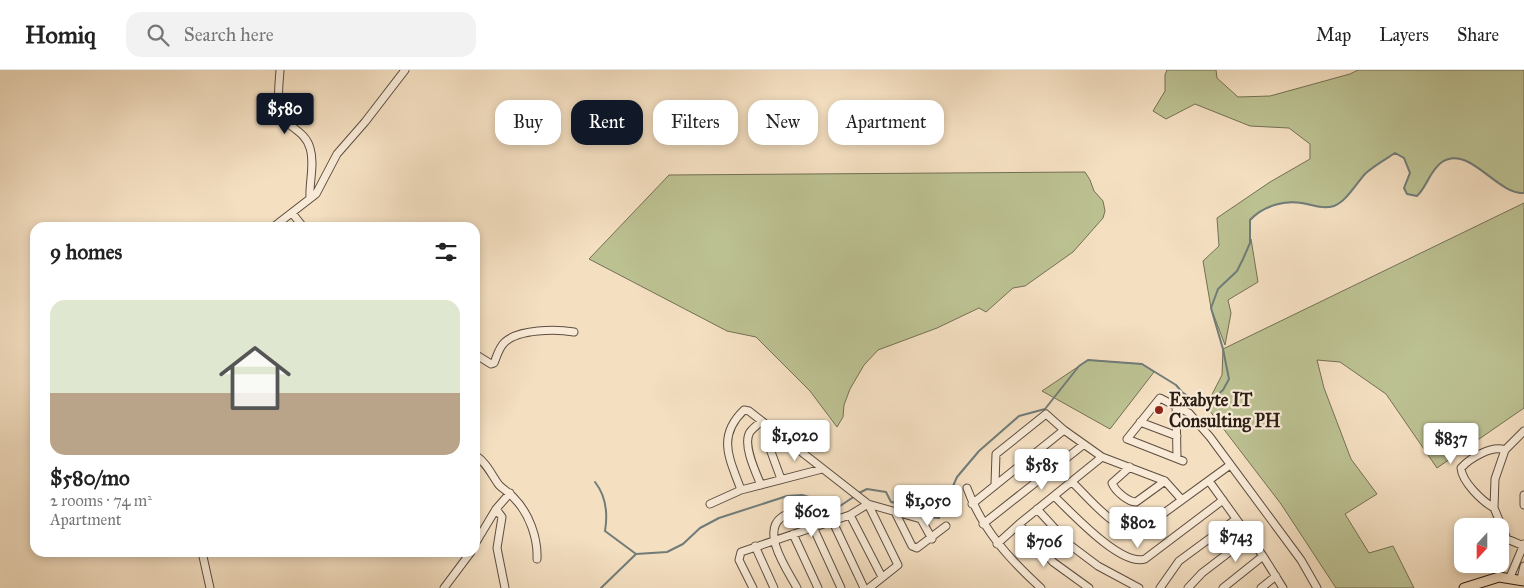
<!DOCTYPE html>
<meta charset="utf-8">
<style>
body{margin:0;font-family:"IM FELL Great Primer",serif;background:#f2f2f2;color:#222;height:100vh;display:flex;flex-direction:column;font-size:19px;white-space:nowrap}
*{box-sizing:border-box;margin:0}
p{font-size:16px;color:#767676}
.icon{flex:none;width:28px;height:28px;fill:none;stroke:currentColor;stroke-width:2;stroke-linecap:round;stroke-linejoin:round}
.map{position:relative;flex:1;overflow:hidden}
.drawer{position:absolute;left:30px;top:152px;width:450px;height:335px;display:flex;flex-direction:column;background:#fff;border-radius:15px;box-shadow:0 2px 8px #0003}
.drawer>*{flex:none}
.banner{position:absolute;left:495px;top:30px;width:475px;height:45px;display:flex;gap:10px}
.needle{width:32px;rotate:201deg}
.buttons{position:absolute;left:1454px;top:448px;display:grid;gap:10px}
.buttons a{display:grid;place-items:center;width:55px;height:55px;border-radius:10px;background:#fff;box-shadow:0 2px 8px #0003;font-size:25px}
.price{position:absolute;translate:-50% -42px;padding:0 11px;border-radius:5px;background:#fff;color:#222;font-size:16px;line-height:32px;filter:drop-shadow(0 1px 2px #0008)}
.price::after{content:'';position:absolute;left:50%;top:30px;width:15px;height:11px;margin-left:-8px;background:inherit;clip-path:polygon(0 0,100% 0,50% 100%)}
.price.on{background:#111827;color:#fff}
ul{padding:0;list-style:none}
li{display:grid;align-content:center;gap:10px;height:265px;padding:0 20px}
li+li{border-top:1px solid #e0e0e0}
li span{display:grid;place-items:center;height:155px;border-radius:15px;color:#555}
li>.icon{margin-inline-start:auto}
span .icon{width:90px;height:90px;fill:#fffc;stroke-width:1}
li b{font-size:21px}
h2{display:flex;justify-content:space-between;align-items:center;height:60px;padding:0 20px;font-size:21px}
.chip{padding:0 18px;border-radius:15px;background:#fff;box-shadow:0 2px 8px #0003;font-size:18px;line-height:45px}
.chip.on{background:#111827;color:#fff}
header{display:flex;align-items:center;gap:30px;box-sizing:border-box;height:70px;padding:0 25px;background:#fff;border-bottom:1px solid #e0e0e0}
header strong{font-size:24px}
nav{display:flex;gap:28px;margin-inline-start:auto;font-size:18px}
.search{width:350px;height:45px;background:#f2f2f2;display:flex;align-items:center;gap:12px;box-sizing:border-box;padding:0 18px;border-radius:15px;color:#767676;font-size:19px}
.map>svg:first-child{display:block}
.green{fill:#bcc192;stroke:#747054}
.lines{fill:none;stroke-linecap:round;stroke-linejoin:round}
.stream{stroke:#707c79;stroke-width:2}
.minor-casing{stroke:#5d4e40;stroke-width:9}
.major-casing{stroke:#2b1e15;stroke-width:11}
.minor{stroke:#f8ead7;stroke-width:7}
.major{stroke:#f4dfc1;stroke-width:9}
.poi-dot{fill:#8f2418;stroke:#f8ead7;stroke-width:2}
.labels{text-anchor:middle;stroke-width:4.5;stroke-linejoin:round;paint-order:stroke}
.poi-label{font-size:18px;font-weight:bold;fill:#2b1e15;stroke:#f8ead7;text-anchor:start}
</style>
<header>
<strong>Homiq</strong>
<div class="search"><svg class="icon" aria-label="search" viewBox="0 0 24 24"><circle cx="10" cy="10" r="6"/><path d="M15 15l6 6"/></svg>Search here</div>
<nav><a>Map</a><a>Layers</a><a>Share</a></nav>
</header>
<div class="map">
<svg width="1524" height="518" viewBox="0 0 1524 518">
<rect width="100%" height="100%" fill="#f4dfc1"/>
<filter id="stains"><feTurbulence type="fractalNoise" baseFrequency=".004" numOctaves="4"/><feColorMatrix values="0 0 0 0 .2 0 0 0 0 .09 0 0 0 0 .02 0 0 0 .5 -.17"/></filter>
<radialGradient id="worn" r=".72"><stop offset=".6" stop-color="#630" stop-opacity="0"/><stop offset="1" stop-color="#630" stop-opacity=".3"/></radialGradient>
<!-- green -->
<path class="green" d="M 1167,0 L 1216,0 L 1217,8 L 1238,27 L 1270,26 L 1350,4 L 1358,0 L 1524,0 L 1524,123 C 1497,125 1469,74 1442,92 C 1430,100 1427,117 1417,126 L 1407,124 L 1404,118 L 1410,102 L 1404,88 L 1395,83 C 1386,89 1375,95 1366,103 C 1357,112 1347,131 1334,136 C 1324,139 1316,136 1307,134 C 1287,129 1264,135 1250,150 L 1250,172 L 1251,169 L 1258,212 L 1228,230 L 1231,243 L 1225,275 L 1211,238 L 1203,191 L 1219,176 L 1217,148 L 1270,112 L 1310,89 L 1310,74 L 1289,58 L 1250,56 L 1195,34 L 1166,49 L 1153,41 L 1165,21 L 1165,5 Z
M 1085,102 L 1090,110 L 1094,121 L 1103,131 L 1105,141 L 1103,148 L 1073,182 L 1025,216 L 1013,218 L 986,242 L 979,238 L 937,258 L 878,280 L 864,295 L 850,319 L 844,335 L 843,347 L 837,357 L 810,321 L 756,267 L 727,261 L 589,189 L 669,105 Z
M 1524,133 L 1524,338 L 1437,398 L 1386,324 L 1340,292 L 1317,290 L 1324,318 L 1351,389 L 1377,424 L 1345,444 L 1369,483 L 1393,476 L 1414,518 L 1336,518 L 1281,434 L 1206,336 L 1222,305 L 1223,279 Z
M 1088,290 L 1142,294 L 1154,302 L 1110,359 L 1042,321 Z"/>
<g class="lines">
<!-- stream -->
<path class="stream" d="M 595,412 C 606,426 608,443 605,461 L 636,484
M 859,423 L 867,419 L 886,422 L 891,432 C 899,434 906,430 914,432 C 926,436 922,448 939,448 L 957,407 L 979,381 L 1019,346 L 1045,339 L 1079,296 L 1088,290 L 1142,294 L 1176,315 L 1182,322 L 1192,329 L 1202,330 L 1216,326 L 1223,320 L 1229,309 L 1223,279 L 1211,238 L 1218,219 L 1237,201 L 1243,189 L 1250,173 L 1250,150 C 1264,135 1287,129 1307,134 C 1316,136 1324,139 1334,136 C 1347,131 1357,112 1366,103 C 1375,95 1386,89 1395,83 L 1404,88 L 1410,103 L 1404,118 L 1407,124 L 1417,126 C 1427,117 1430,100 1442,92 C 1469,74 1497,125 1524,123
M 601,518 L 636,484 L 667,482 L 683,474 L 700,458 L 719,448 L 787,426 L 802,425 L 840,436 L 855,426"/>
<!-- minor casing -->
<g class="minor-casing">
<path id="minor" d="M 280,0 C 279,18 274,42 290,55 C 299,62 307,67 310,78 C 315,94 309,112 310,128
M 292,143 L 304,158
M 272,158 L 316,124 L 337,84 L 365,52 L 405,0
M 475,284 L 491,294 L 494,293 C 497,286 499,277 505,272 C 519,259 556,259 574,262
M 1176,335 L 1177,388
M 1140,352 L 1177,366
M 1524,361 L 1505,380 L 1495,409 L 1494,438 L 1507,469 L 1524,476
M 781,366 L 772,374 L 770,379 L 781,409
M 475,385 C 487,393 491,404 499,415 C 504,420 510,423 514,428 C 529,443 538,468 537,489
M 1183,391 L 1127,369 L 1160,328 L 1189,343 L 1210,367 L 1301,490 L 1317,518
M 1130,397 L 1112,413 C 1115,421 1128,432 1136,432 L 1165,411
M 1209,411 L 1263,486 L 1283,518
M 1072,412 C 1090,429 1112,458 1138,462 L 1230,395
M 995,414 L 996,384 L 1046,344 L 1064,360 L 1102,387 L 1165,411 L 1182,430
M 761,415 C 756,403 742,374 750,362 C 753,358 758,354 762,351
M 967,418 C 982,459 1009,489 1041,518
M 741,420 C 730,389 716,367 744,340 L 749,341 L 868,434 L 921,449 L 932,469
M 1524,425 L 1524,435
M 1054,426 C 1071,442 1121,497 1145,489 L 1223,430
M 710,434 L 741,420 L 822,399
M 868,434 L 898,495 L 869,518
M 972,434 L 1064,360
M 1494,438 C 1482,431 1462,412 1461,398 C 1470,388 1492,375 1505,380
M 496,439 L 502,447 L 497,478 L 505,518
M 1037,439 L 1070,475 L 1098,496 L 1139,518
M 895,442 L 912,476 L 917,478 L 946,456
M 850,445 L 882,507
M 983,454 L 1083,375
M 1019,454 L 1053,492 L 1089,518
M 813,457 L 841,518
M 793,464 L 818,518
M 475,474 L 496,439 L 510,423
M 997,474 L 1019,454 L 1102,387
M 755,476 L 774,518
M 202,482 L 210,518
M 1510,507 L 1524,474
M 1521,509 L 1524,496
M 444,518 L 471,482
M 753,518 L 739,490 L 741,482 L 850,445 L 868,434
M 797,518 C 788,501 760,462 782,447 C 789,442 800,440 808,437 L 820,441 L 832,450 L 864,518
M 1160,518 L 1179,491 L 1236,449
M 1188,518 L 1202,503 L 1249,467
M 1223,518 L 1263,486
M 1261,518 L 1276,506"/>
</g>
<!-- major casing -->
<g class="major-casing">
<path id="major" d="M 1464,518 L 1499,507 L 1524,511"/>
</g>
<!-- minor -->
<use href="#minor" class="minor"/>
<!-- major -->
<use href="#major" class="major"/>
</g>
<!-- markers -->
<circle class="poi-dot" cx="1159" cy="340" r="5"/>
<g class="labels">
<!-- poi labels -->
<g class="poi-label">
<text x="1169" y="336">Exabyte IT<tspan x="1169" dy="21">Consulting PH</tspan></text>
</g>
</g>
<rect width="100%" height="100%" filter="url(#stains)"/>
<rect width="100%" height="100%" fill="url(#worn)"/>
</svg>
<div class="buttons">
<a><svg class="needle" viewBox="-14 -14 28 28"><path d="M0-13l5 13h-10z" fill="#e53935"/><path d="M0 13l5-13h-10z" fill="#767676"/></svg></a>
</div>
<b class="price on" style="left:285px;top:65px">$580</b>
<b class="price" style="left:795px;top:392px">$1,020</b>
<b class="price" style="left:1451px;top:395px">$837</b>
<b class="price" style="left:1042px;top:421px">$585</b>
<b class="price" style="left:928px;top:457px">$1,050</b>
<b class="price" style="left:812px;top:468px">$602</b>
<b class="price" style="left:1138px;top:479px">$802</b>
<b class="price" style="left:1236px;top:493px">$743</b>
<b class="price" style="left:1044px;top:498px">$706</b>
<div class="banner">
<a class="chip">Buy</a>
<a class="chip on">Rent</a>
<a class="chip">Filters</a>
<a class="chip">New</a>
<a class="chip">Apartment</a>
</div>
<section class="drawer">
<h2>9 homes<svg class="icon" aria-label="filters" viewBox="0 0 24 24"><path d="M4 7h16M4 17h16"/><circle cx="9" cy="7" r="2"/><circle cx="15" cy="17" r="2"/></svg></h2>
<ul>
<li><span style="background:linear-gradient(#dfe7d0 60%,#b9a48a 0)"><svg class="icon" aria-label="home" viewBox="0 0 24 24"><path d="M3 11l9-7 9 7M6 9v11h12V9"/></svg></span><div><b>$580/mo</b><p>2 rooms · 74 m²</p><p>Apartment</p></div></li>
</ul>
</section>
</div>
